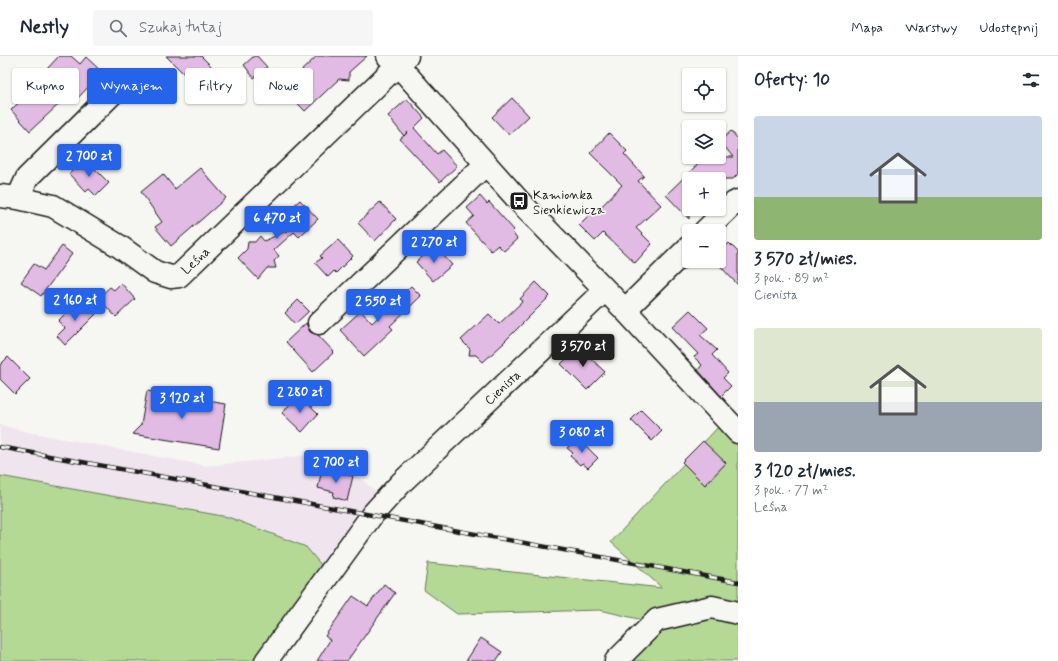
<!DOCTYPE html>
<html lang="pl">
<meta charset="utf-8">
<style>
body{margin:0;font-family:Mynerve,sans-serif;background:#f6f6f7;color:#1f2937;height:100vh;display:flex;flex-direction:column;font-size:15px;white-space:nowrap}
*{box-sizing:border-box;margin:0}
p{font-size:13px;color:#747a83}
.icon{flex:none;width:22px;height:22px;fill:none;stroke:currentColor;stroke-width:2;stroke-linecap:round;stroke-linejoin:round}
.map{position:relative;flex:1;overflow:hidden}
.panel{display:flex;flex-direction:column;background:#fff;width:320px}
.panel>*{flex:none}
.banner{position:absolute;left:12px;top:12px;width:380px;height:36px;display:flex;gap:8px}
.tools{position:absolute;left:682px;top:12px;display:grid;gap:8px}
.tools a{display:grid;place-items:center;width:44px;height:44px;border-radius:4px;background:#fff;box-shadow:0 1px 3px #0004;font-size:20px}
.price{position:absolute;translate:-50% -34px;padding:0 9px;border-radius:4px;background:#2563eb;color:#fff;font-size:13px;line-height:26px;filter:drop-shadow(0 1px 2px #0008)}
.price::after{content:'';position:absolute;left:50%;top:24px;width:12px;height:9px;margin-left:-6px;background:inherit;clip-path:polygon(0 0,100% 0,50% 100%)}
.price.current{background:#222;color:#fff}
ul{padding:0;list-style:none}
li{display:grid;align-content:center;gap:8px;height:212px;padding:0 16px}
li span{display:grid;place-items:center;height:124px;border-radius:4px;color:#555}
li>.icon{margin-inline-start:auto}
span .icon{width:72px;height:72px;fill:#fffc;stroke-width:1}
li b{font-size:17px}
h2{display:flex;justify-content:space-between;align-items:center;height:48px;padding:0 16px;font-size:17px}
.tag{padding:0 14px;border-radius:4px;background:#fff;box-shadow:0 1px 3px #0004;font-size:14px;line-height:36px}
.tag.current{background:#2563eb;color:#fff}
header{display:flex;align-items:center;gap:24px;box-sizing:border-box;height:56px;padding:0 20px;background:#fff;border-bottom:1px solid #e0e1e3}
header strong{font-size:19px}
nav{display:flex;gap:22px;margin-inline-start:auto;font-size:14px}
.search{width:280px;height:36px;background:#f6f6f7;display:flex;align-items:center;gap:10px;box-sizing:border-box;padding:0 14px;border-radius:4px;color:#747a83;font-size:15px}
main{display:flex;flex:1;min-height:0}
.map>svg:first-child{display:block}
.built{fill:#f0e4ee}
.green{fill:#b3d995;stroke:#687a58}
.building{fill:#e2bbe4;stroke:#1c1c1c}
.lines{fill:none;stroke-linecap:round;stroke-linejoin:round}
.minor-casing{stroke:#1c1c1c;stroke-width:25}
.minor{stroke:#f6f6f2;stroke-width:22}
.rail-casing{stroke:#1c1c1c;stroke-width:4.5}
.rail{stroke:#f6f6f2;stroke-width:3;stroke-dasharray:9;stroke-linecap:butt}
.labels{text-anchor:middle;stroke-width:3.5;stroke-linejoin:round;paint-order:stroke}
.poi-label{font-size:13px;fill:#1c1c1c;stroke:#f6f6f2;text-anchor:start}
.street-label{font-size:13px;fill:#1c1c1c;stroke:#f6f6f2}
</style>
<header>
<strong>Nestly</strong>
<div class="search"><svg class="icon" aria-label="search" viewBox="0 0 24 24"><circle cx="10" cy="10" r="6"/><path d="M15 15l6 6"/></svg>Szukaj tutaj</div>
<nav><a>Mapa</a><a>Warstwy</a><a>Udostępnij</a></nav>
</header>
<main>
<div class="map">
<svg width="738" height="605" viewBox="0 0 738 605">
<rect width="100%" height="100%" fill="#f6f6f2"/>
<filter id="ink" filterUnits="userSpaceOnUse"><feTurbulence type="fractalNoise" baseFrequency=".025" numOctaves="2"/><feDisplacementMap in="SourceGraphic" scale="8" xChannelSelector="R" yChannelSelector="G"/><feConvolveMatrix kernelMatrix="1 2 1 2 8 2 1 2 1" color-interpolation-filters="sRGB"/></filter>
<g filter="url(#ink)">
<!-- built -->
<path class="built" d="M 0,369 L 27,376 L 207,410 L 331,397 L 380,439 L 322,510 L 228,461 L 0,420 Z"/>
<!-- green -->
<path class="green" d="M 719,370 L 738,385 L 738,605 L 621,605 L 647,565 L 600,554 L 457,558 L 424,534 L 428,507 L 662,532 L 611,486 Z
M 0,420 L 228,461 L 306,491 L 322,510 L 254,605 L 0,605 Z"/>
<!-- building -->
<path class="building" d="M 59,0 L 71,0 L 80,8 L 86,1 L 102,16 L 77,43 L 71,37 L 30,75 L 11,54 L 50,17 L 46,14 Z
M 166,0 L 201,0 L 214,13 L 196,30 Z
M 254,0 L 257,0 L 267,11 L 254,22 L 244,9 Z
M 317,0 L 367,0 L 349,16 L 349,24 L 339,23 L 305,55 L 283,32 Z
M 512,42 L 529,60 L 509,79 L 492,61 Z
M 407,43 L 424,62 L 414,72 L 437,98 L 442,94 L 457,110 L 440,126 L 400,83 L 408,76 L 404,80 L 388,60 Z
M 731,75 L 738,83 L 738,118 L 733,123 L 689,123 L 689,163 L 666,139 L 705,101 L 733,101 L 720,85 Z
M 609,77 L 627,95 L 624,98 L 644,120 L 638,125 L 661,149 L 636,172 L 652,188 L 635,207 L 603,177 L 595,185 L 579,169 L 597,151 L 599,153 L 622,129 L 590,97 Z
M 85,103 L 109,127 L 96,140 L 89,133 L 86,136 L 69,118 Z
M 200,112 L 226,142 L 171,190 L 155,171 L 162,166 L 141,136 L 163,118 L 175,133 Z
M 480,140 L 487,148 L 489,146 L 514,174 L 512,176 L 517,183 L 504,195 L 498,189 L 491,195 L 466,167 L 474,160 L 467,152 Z
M 300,144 L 318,163 L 299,181 L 294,176 L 274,194 L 279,200 L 274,205 L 276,212 L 267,212 L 258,223 L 238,202 L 247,193 L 248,186 L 255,186 L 260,180 L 264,185 L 291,173 L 281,161 Z
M 380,146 L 396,163 L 375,185 L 358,167 Z
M 338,184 L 353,200 L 336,217 L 334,215 L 328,221 L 315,207 L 322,202 L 320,200 Z
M 729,187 L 738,196 L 738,229 L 719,209 L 719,197 Z
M 62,190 L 72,198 L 41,240 L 21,226 L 34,208 L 44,214 Z
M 435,190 L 452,209 L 433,225 L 416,206 Z
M 536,226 L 550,240 L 503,287 L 504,287 L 483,306 L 476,299 L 469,299 L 470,293 L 461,284 L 489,258 L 499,268 L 523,245 L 520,243 Z
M 121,227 L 135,243 L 116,261 L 98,242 L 110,231 L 114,234 Z
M 411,230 L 421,240 L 390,270 L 393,273 L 364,300 L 340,274 L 361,255 L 372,267 Z
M 298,244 L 309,255 L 295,268 L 285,257 Z
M 77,246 L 83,252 L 86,249 L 96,258 L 65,289 L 57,280 L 65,272 L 58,265 Z
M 690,254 L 708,272 L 700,279 L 717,294 L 712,299 L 728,317 L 723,322 L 731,330 L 721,340 L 698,314 L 702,309 L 694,301 L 698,298 L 672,271 Z
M 306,267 L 310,276 L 318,279 L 334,296 L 313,316 L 286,286 Z
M 579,291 L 605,316 L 587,334 L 561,308 Z
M 8,301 L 30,323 L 15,338 L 0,323 L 0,309 Z
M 147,335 L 226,348 L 219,392 L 132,378 L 141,369 Z
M 298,339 L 318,358 L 302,376 L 282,357 Z
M 641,354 L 662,375 L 652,385 L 631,364 Z
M 578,382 L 598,402 L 588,412 L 582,407 L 580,409 L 570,400 L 573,397 L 567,392 Z
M 703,385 L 726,407 L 705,429 L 682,406 Z
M 322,413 L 353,420 L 347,445 L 333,441 L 334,436 L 318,432 Z
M 384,528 L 395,537 L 347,605 L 317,605 L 330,584 L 325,580 L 353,540 L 368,550 Z
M 481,582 L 502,596 L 496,605 L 466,605 Z"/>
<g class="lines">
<!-- minor casing -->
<g class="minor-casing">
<path id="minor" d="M 388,0 L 398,9 L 519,145 L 625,254 L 738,376
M 0,140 L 18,142 L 53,150 L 119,190 L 155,216 L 171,221 L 179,220 L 407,0
M 18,142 L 27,122 L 118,32
M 705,175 L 734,147 L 738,145
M 625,254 L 689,191
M 319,267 L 486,108
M 266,605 L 372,459 L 402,426 L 605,234
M 616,605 L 657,564 L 712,551 L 738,557"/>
</g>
<!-- minor -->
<use href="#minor" class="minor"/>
<!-- rail casing -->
<g class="rail-casing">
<path id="rail" d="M 0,391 L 738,526"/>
</g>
<!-- rail -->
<use href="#rail" class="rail"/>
</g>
</g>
<!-- icons -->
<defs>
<g id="bus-square" transform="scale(1)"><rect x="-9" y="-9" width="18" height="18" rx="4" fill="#1c1c1c" stroke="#f6f6f2"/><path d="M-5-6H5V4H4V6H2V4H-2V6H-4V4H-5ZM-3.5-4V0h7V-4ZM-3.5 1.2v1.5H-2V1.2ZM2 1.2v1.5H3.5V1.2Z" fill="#fff"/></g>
</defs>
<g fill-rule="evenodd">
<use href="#bus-square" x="519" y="145"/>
</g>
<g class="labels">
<!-- poi labels -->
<g class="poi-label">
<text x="533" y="143">Kamionka<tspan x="533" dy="15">Sienkiewicza</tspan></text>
</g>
<!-- street labels -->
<g class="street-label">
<text transform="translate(195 204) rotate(-43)" y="5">Leśna</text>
<text transform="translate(502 331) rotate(-43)" y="5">Cienista</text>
</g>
</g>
</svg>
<div class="tools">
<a><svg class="icon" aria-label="locate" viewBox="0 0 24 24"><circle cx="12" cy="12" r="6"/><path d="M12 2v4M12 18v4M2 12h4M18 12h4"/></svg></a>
<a><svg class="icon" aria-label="layers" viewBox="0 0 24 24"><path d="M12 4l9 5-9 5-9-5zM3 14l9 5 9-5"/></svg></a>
<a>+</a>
<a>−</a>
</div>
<b class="price" style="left:89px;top:122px">2 700 zł</b>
<b class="price" style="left:277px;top:184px">6 470 zł</b>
<b class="price" style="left:434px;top:208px">2 270 zł</b>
<b class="price" style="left:75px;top:266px">2 160 zł</b>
<b class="price" style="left:378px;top:267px">2 550 zł</b>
<b class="price current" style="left:583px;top:312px">3 570 zł</b>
<b class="price" style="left:300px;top:358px">2 280 zł</b>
<b class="price" style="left:182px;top:364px">3 120 zł</b>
<b class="price" style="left:582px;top:398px">3 080 zł</b>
<b class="price" style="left:336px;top:428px">2 700 zł</b>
<div class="banner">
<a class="tag">Kupno</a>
<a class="tag current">Wynajem</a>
<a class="tag">Filtry</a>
<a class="tag">Nowe</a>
</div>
</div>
<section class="panel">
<h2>Oferty: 10<svg class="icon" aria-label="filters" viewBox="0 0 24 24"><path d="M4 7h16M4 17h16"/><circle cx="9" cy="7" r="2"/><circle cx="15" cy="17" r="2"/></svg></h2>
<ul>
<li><span style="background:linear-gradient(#c9d6e8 65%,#8fb573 0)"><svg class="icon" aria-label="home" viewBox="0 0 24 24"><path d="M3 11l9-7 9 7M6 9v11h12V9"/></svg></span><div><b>3 570 zł/mies.</b><p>3 pok. · 89 m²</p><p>Cienista</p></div></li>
<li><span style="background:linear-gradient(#dfe7d0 60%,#9aa5b1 0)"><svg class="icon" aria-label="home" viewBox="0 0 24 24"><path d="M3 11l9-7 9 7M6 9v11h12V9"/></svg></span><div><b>3 120 zł/mies.</b><p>3 pok. · 77 m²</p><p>Leśna</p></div></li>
</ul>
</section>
</main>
